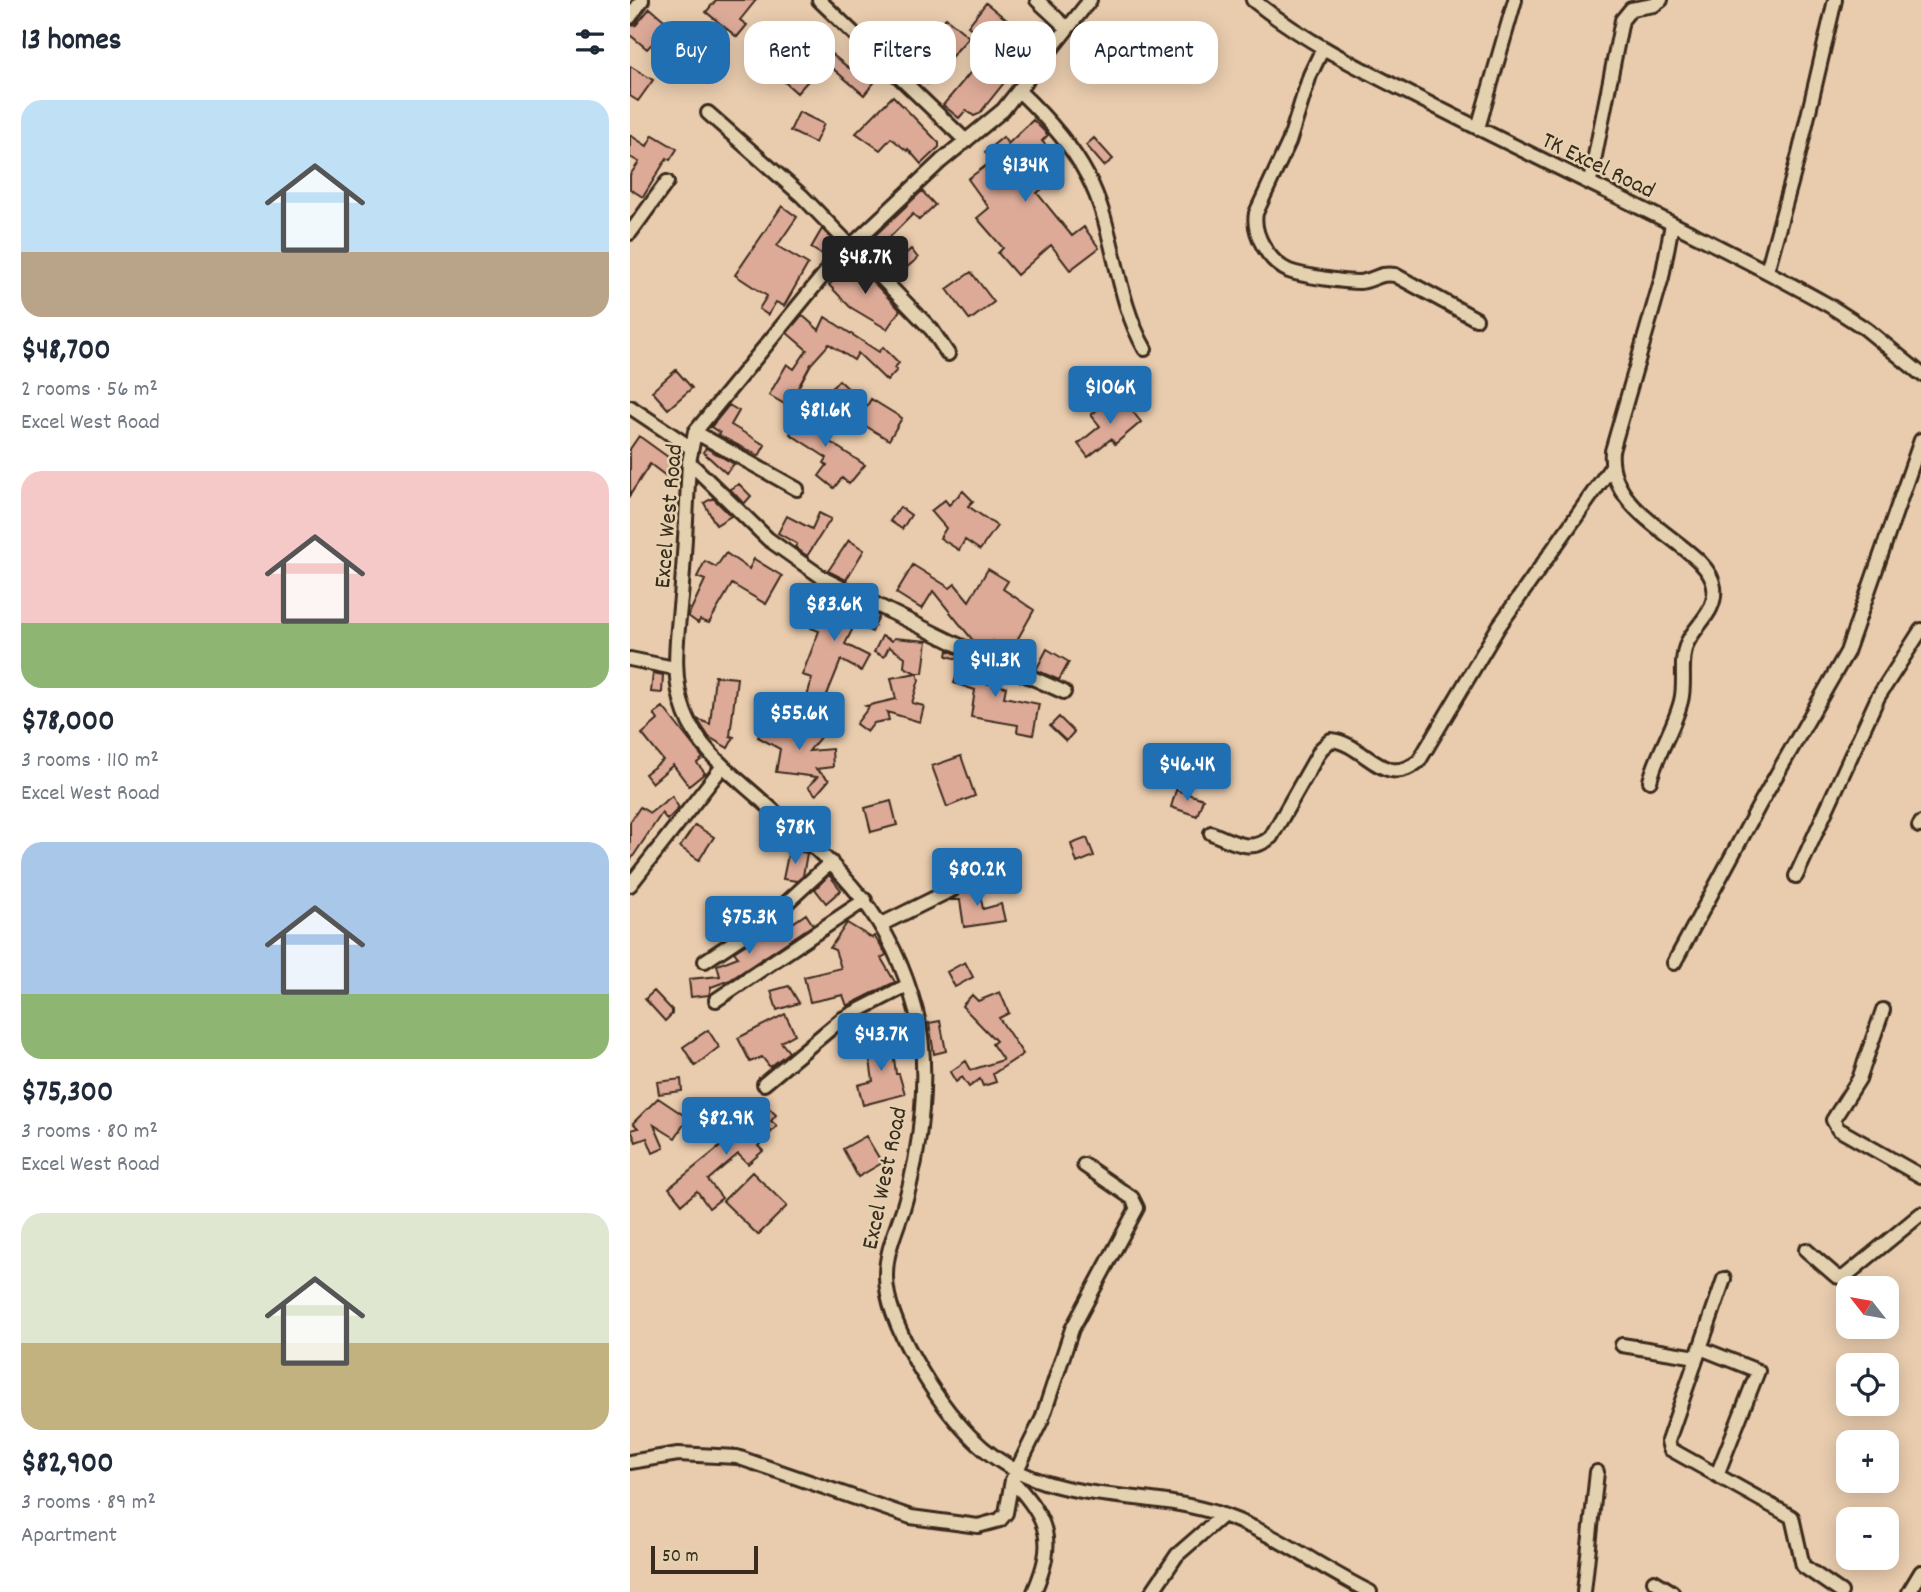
<!DOCTYPE html>
<meta charset="utf-8">
<style>
body{margin:0;font-family:Dekko,sans-serif;background:#f2f2f3;color:#1f2937;height:100vh;display:flex;flex-direction:column;font-size:26px;white-space:nowrap}
*{box-sizing:border-box;margin:0}
p{font-size:23px;color:#747a83}
.icon{flex:none;width:38px;height:38px;fill:none;stroke:currentColor;stroke-width:2;stroke-linecap:round;stroke-linejoin:round}
.map{position:relative;flex:1;overflow:hidden}
.details{display:flex;flex-direction:column;background:#fff;width:630px}
.details>*{flex:none}
.banner{position:absolute;left:21px;top:21px;width:665px;height:63px;display:flex;gap:14px}
.needle{width:46px;rotate:301deg}
.tools{position:absolute;left:1206px;top:1276px;display:grid;gap:14px}
.tools a{display:grid;place-items:center;width:63px;height:63px;border-radius:14px;background:#fff;box-shadow:0 4px 18px #0003;font-size:35px}
.scale{position:absolute;left:21px;bottom:18px;width:107px;box-sizing:border-box;padding-left:7px;border:4px solid #3b2a1e;border-top:0;font-size:19px;line-height:24px;white-space:nowrap;color:#3b2a1e;-webkit-text-stroke:5px #e3d1af;paint-order:stroke}
.price{position:absolute;translate:-50% -60px;padding:0 16px;border-radius:7px;background:#1f6fb2;color:#fff;font-size:23px;line-height:46px;filter:drop-shadow(0 2px 4px #0008)}
.price::after{content:'';position:absolute;left:50%;top:42px;width:21px;height:16px;margin-left:-10px;background:inherit;clip-path:polygon(0 0,100% 0,50% 100%)}
.price.active{background:#222;color:#fff}
ul{padding:0;list-style:none}
li{display:grid;align-content:center;gap:14px;height:371px;padding:0 21px}
li span{display:grid;place-items:center;height:217px;border-radius:21px;color:#555}
li>.icon{margin-inline-start:auto}
span .icon{width:126px;height:126px;fill:#fffc;stroke-width:1}
li b{font-size:30px}
h2{display:flex;justify-content:space-between;align-items:center;height:84px;padding:0 21px;font-size:30px}
.pill{padding:0 24px;border-radius:21px;background:#fff;box-shadow:0 4px 18px #0003;font-size:24px;line-height:63px}
.pill.active{background:#1f6fb2;color:#fff}
main{display:flex;flex:1;min-height:0}
.map>svg:first-child{display:block}
.building{fill:#ddaa98;stroke:#3b2a1e;stroke-width:2}
.lines{fill:none;stroke-linecap:round;stroke-linejoin:round}
.street-casing{stroke:#3b2a1e;stroke-width:18}
.street{stroke:#e3d1af;stroke-width:12}
.labels{text-anchor:middle;stroke-width:5;stroke-linejoin:round;paint-order:stroke}
.street-label{font-size:24px;fill:#3b2a1e;stroke:#e3d1af}
</style>
<main>
<section class="details">
<h2>13 homes<svg class="icon" aria-label="filters" viewBox="0 0 24 24"><path d="M4 7h16M4 17h16"/><circle cx="9" cy="7" r="2"/><circle cx="15" cy="17" r="2"/></svg></h2>
<ul>
<li><span style="background:linear-gradient(#bfe0f5 70%,#b9a48a 0)"><svg class="icon" aria-label="home" viewBox="0 0 24 24"><path d="M3 11l9-7 9 7M6 9v11h12V9"/></svg></span><div><b>$48,700</b><p>2 rooms · 56 m²</p><p>Excel West Road</p></div></li>
<li><span style="background:linear-gradient(#f6c9c9 70%,#8fb573 0)"><svg class="icon" aria-label="home" viewBox="0 0 24 24"><path d="M3 11l9-7 9 7M6 9v11h12V9"/></svg></span><div><b>$78,000</b><p>3 rooms · 110 m²</p><p>Excel West Road</p></div></li>
<li><span style="background:linear-gradient(#a9c7e8 70%,#8fb573 0)"><svg class="icon" aria-label="home" viewBox="0 0 24 24"><path d="M3 11l9-7 9 7M6 9v11h12V9"/></svg></span><div><b>$75,300</b><p>3 rooms · 80 m²</p><p>Excel West Road</p></div></li>
<li><span style="background:linear-gradient(#dfe7d0 60%,#c2b280 0)"><svg class="icon" aria-label="home" viewBox="0 0 24 24"><path d="M3 11l9-7 9 7M6 9v11h12V9"/></svg></span><div><b>$82,900</b><p>3 rooms · 89 m²</p><p>Apartment</p></div></li>
</ul>
</section>
<div class="map">
<svg width="1291" height="1592" viewBox="0 0 1291 1592">
<rect width="100%" height="100%" fill="#e9ccae"/>
<filter id="ink" filterUnits="userSpaceOnUse"><feTurbulence type="fractalNoise" baseFrequency=".0143" numOctaves="2"/><feDisplacementMap in="SourceGraphic" scale="14" xChannelSelector="R" yChannelSelector="G"/><feConvolveMatrix kernelMatrix="1 2 1 2 8 2 1 2 1" color-interpolation-filters="sRGB"/></filter>
<g filter="url(#ink)">
<!-- building -->
<path class="building" d="M 86,0 L 126,0 L 110,20 L 117,25 L 107,37 L 76,12 Z
M 356,3 L 382,24 L 367,49 L 338,26 Z
M 20,8 L 40,25 L 17,49 L 0,35 L 0,26 L 6,25 Z
M 316,18 L 339,37 L 297,84 L 275,64 Z
M 194,48 L 219,68 L 226,60 L 248,78 L 234,95 L 188,56 Z
M 361,48 L 385,69 L 349,114 L 344,116 L 336,110 L 329,118 L 313,105 Z
M 155,53 L 165,63 L 170,57 L 186,72 L 167,93 L 140,69 Z
M 0,66 L 23,80 L 8,101 L 0,96 Z
M 263,96 L 309,143 L 309,147 L 291,164 L 278,149 L 277,151 L 261,138 L 250,150 L 226,133 Z
M 169,112 L 194,124 L 185,143 L 160,131 Z
M 403,120 L 418,135 L 412,141 L 427,157 L 405,179 L 412,189 L 407,193 L 442,236 L 454,227 L 469,248 L 440,270 L 421,245 L 387,275 L 368,253 L 373,248 L 347,218 L 359,208 L 338,179 L 362,161 L 355,152 L 373,137 L 378,144 Z
M 0,135 L 17,146 L 23,135 L 47,149 L 40,160 L 37,158 L 13,197 L 0,189 L 0,175 L 9,162 L 0,157 Z
M 464,138 L 483,159 L 474,166 L 456,145 Z
M 292,191 L 305,205 L 289,220 L 283,214 L 256,241 L 272,257 L 281,249 L 288,258 L 264,278 L 235,249 L 240,244 L 238,242 Z
M 152,206 L 167,217 L 147,246 L 178,264 L 154,306 L 146,302 L 138,315 L 129,309 L 137,296 L 105,275 Z
M 192,229 L 201,238 L 191,254 L 181,248 Z
M 223,261 L 270,310 L 257,329 L 220,307 L 199,285 Z
M 341,272 L 364,302 L 340,320 L 317,289 Z
M 172,315 L 189,330 L 195,317 L 249,352 L 253,347 L 269,363 L 264,368 L 267,370 L 257,381 L 228,353 L 224,360 L 199,344 L 181,364 L 158,406 L 139,395 L 157,364 L 164,369 L 177,350 L 157,333 Z
M 46,370 L 62,388 L 38,409 L 22,391 Z
M 209,380 L 237,406 L 241,399 L 272,418 L 259,440 L 217,415 L 215,416 L 194,397 Z
M 480,399 L 488,408 L 495,402 L 511,422 L 485,444 L 481,439 L 458,457 L 448,444 L 470,426 L 461,415 Z
M 99,405 L 109,411 L 101,425 L 135,445 L 129,456 L 88,435 L 90,433 L 81,427 Z
M 167,407 L 197,427 L 191,436 L 235,465 L 219,484 L 212,478 L 204,488 L 189,476 L 197,465 L 194,463 L 197,458 L 160,434 L 165,426 L 158,421 Z
M 9,436 L 49,465 L 40,479 L 20,464 L 0,495 L 0,449 Z
M 76,448 L 104,464 L 96,473 L 73,452 Z
M 109,484 L 121,496 L 114,504 L 100,489 Z
M 333,491 L 343,501 L 338,506 L 367,526 L 350,550 L 335,540 L 329,550 L 310,538 L 316,528 L 301,511 L 315,500 L 319,505 Z
M 83,498 L 101,516 L 86,525 L 74,503 Z
M 270,507 L 281,515 L 272,529 L 260,521 Z
M 189,513 L 201,519 L 177,556 L 165,547 L 167,544 L 148,533 L 157,516 L 182,529 Z
M 219,540 L 234,550 L 216,580 L 198,571 Z
M 96,553 L 119,569 L 124,559 L 152,576 L 136,604 L 102,584 L 79,623 L 70,620 L 68,623 L 58,616 L 75,580 L 67,577 L 75,561 L 86,567 Z
M 283,565 L 320,588 L 325,584 L 339,601 L 358,569 L 378,581 L 373,589 L 404,610 L 382,649 L 363,641 L 360,650 L 345,643 L 303,591 L 292,609 L 266,593 Z
M 189,585 L 208,596 L 204,603 L 236,612 L 237,610 L 249,616 L 242,632 L 225,624 L 215,644 L 239,656 L 231,671 L 211,660 L 194,702 L 177,697 L 182,678 L 172,675 L 189,631 L 181,628 L 194,601 L 183,595 Z
M 252,636 L 262,641 L 264,638 L 297,641 L 293,673 L 287,673 L 289,680 L 282,703 L 294,706 L 290,722 L 257,712 L 259,720 L 244,723 L 237,732 L 226,724 L 239,707 L 236,706 L 266,699 L 261,678 L 286,673 L 274,667 L 275,657 L 259,647 L 254,657 L 244,652 Z
M 417,649 L 439,662 L 429,680 L 406,670 Z
M 318,650 L 355,667 L 350,682 L 376,687 L 374,697 L 409,704 L 403,735 L 387,732 L 388,725 L 341,717 L 345,690 L 324,683 L 332,660 L 317,656 Z
M 23,673 L 33,675 L 32,693 L 21,692 Z
M 85,676 L 107,678 L 100,736 L 104,737 L 98,748 L 79,737 L 67,719 L 80,724 Z
M 33,707 L 73,758 L 67,763 L 75,773 L 59,786 L 43,765 L 22,783 L 15,774 L 33,760 L 12,734 L 28,720 L 24,714 Z
M 429,717 L 444,732 L 436,741 L 420,726 Z
M 138,720 L 162,733 L 178,720 L 191,736 L 179,751 L 202,749 L 203,767 L 186,769 L 199,780 L 186,795 L 178,787 L 187,777 L 146,772 L 150,749 L 128,737 Z
M 331,756 L 345,796 L 317,807 L 302,766 Z
M 546,790 L 573,799 L 567,816 L 541,807 Z
M 42,796 L 49,808 L 37,820 L 32,813 L 0,861 L 0,822 L 10,807 L 20,813 Z
M 261,801 L 267,825 L 241,832 L 235,808 Z
M 65,825 L 84,837 L 69,860 L 50,847 Z
M 457,838 L 464,856 L 447,863 L 441,844 Z
M 159,850 L 177,853 L 173,876 L 167,881 L 153,879 Z
M 199,875 L 211,890 L 196,903 L 185,889 Z
M 348,884 L 353,909 L 371,904 L 375,921 L 334,927 L 330,900 L 321,900 L 330,894 L 332,888 Z
M 176,914 L 183,925 L 100,980 L 81,987 L 79,995 L 61,997 L 59,979 L 90,976 L 87,965 L 108,957 L 104,952 L 141,928 L 145,935 Z
M 217,923 L 242,938 L 244,936 L 255,952 L 256,955 L 251,958 L 265,982 L 217,1006 L 213,995 L 180,1002 L 174,977 L 211,968 L 205,950 L 200,948 Z
M 335,962 L 343,977 L 325,987 L 317,972 Z
M 159,986 L 169,1003 L 147,1010 L 141,991 Z
M 24,991 L 42,1010 L 42,1014 L 35,1021 L 15,999 Z
M 370,992 L 379,1013 L 369,1018 L 393,1054 L 363,1074 L 366,1082 L 353,1086 L 350,1079 L 339,1087 L 332,1077 L 326,1082 L 320,1072 L 336,1061 L 341,1070 L 373,1060 L 362,1044 L 366,1041 L 332,1006 L 342,995 L 348,1001 Z
M 155,1014 L 165,1034 L 151,1042 L 159,1052 L 140,1067 L 132,1057 L 120,1062 L 108,1038 Z
M 310,1021 L 316,1051 L 304,1054 L 299,1023 Z
M 78,1030 L 89,1047 L 65,1066 L 53,1047 Z
M 261,1035 L 266,1074 L 269,1074 L 275,1094 L 233,1105 L 228,1085 L 243,1081 L 237,1039 Z
M 51,1079 L 52,1091 L 29,1094 L 27,1082 Z
M 28,1098 L 58,1118 L 45,1138 L 24,1125 L 34,1148 L 23,1153 L 17,1138 L 6,1142 L 1,1130 L 8,1128 L 3,1123 Z
M 135,1104 L 146,1115 L 141,1121 L 147,1126 L 128,1146 L 133,1151 L 118,1164 L 108,1154 L 78,1180 L 92,1198 L 79,1208 L 67,1191 L 52,1204 L 39,1188 L 97,1141 L 86,1126 L 95,1119 L 107,1134 Z
M 236,1136 L 252,1163 L 228,1177 L 213,1149 Z
M 122,1172 L 157,1206 L 128,1235 L 93,1201 Z"/>
<g class="lines">
<!-- street casing -->
<g class="street-casing">
<path id="street" d="M 189,0 L 336,141
M 407,0 L 437,28
M 460,0 L 373,110 L 311,161 L 205,261 L 65,432 L 59,462 C 57,503 55,544 52,585 C 49,629 39,671 55,713 C 68,749 103,775 130,799 C 206,866 259,908 286,1011 C 301,1068 291,1152 273,1209 C 266,1231 256,1251 256,1275 C 255,1323 307,1402 340,1436 C 411,1509 495,1486 583,1512 C 640,1529 687,1566 740,1592
M 623,0 C 681,47 750,78 816,112 C 944,177 1075,236 1200,306 L 1236,329 L 1291,374
M 0,17 L 12,0
M 693,48 L 680,75 L 659,142 L 626,213 C 622,234 639,262 659,271 C 673,276 714,282 729,282 C 743,281 750,272 765,275 L 846,319
M 389,91 C 414,115 441,144 457,175 C 486,229 484,295 515,349
M 78,113 L 172,196 L 302,330 L 318,354
M 848,128 L 885,0
M 960,181 L 992,20 L 1001,9 L 1024,5 L 1031,0
M 0,233 L 37,182
M 1137,271 L 1169,154 L 1205,0
M 0,407 L 60,447
M 65,432 L 167,489
M 59,462 L 138,539 L 196,580 L 328,645 L 434,692
M 0,659 L 44,668
M 1020,781 C 1027,753 1044,729 1051,701 C 1056,682 1049,662 1057,643 C 1066,624 1087,612 1084,587 C 1079,545 976,519 982,451 L 1032,277 L 1042,224
M 1289,826 L 1291,823
M 581,833 C 603,842 621,854 641,837 L 691,749 L 701,740 C 735,743 753,790 789,761 L 869,626 L 982,466
M 1166,876 L 1248,697 L 1291,630
M 0,885 L 93,766
M 252,924 L 323,889
M 75,961 L 140,918 L 201,862
M 1044,963 L 1131,802 L 1217,652 L 1291,440
M 86,1000 L 235,900
M 1253,1010 L 1229,1079 L 1203,1120 L 1208,1129 L 1291,1176
M 134,1084 L 212,1019 L 278,985
M 1176,1250 L 1206,1276 L 1213,1278 L 1291,1214
M 1094,1279 L 1038,1441 L 1040,1449 L 1162,1517 L 1173,1566 L 1211,1592
M 992,1345 L 1067,1357
M 1070,1348 L 1128,1371 L 1087,1475
M 0,1462 L 48,1454 L 107,1457 L 281,1517 L 348,1526 L 370,1520 L 376,1513 L 382,1480 L 412,1419 L 442,1329 L 507,1208 L 502,1198 L 454,1165
M 382,1480 C 419,1521 426,1541 404,1592
M 1024,1581 L 1042,1592
M 522,1592 L 547,1555 L 593,1515
M 954,1592 L 967,1472
M 1279,1592 L 1291,1572"/>
</g>
<!-- street -->
<use href="#street" class="street"/>
</g>
</g>
<g class="labels">
<!-- street labels -->
<g class="street-label">
<text transform="translate(969 164) rotate(26)" y="8">TK Excel Road</text>
<text transform="translate(37 516) rotate(-85)" y="8">Excel West Road</text>
<text transform="translate(253 1178) rotate(-78)" y="8">Excel West Road</text>
</g>
</g>
</svg>
<div class="tools">
<a><svg class="needle" viewBox="-14 -14 28 28"><path d="M0-13l5 13h-10z" fill="#e53935"/><path d="M0 13l5-13h-10z" fill="#747a83"/></svg></a>
<a><svg class="icon" aria-label="locate" viewBox="0 0 24 24"><circle cx="12" cy="12" r="6"/><path d="M12 2v4M12 18v4M2 12h4M18 12h4"/></svg></a>
<a>+</a>
<a>−</a>
</div>
<div class="scale">50 m</div>
<b class="price" style="left:395px;top:204px">$134K</b>
<b class="price active" style="left:235px;top:296px">$48.7K</b>
<b class="price" style="left:480px;top:426px">$106K</b>
<b class="price" style="left:195px;top:449px">$81.6K</b>
<b class="price" style="left:204px;top:643px">$83.6K</b>
<b class="price" style="left:365px;top:699px">$41.3K</b>
<b class="price" style="left:169px;top:752px">$55.6K</b>
<b class="price" style="left:557px;top:803px">$46.4K</b>
<b class="price" style="left:165px;top:866px">$78K</b>
<b class="price" style="left:347px;top:908px">$80.2K</b>
<b class="price" style="left:119px;top:956px">$75.3K</b>
<b class="price" style="left:251px;top:1073px">$43.7K</b>
<b class="price" style="left:96px;top:1157px">$82.9K</b>
<div class="banner">
<a class="pill active">Buy</a>
<a class="pill">Rent</a>
<a class="pill">Filters</a>
<a class="pill">New</a>
<a class="pill">Apartment</a>
</div>
</div>
</main>
